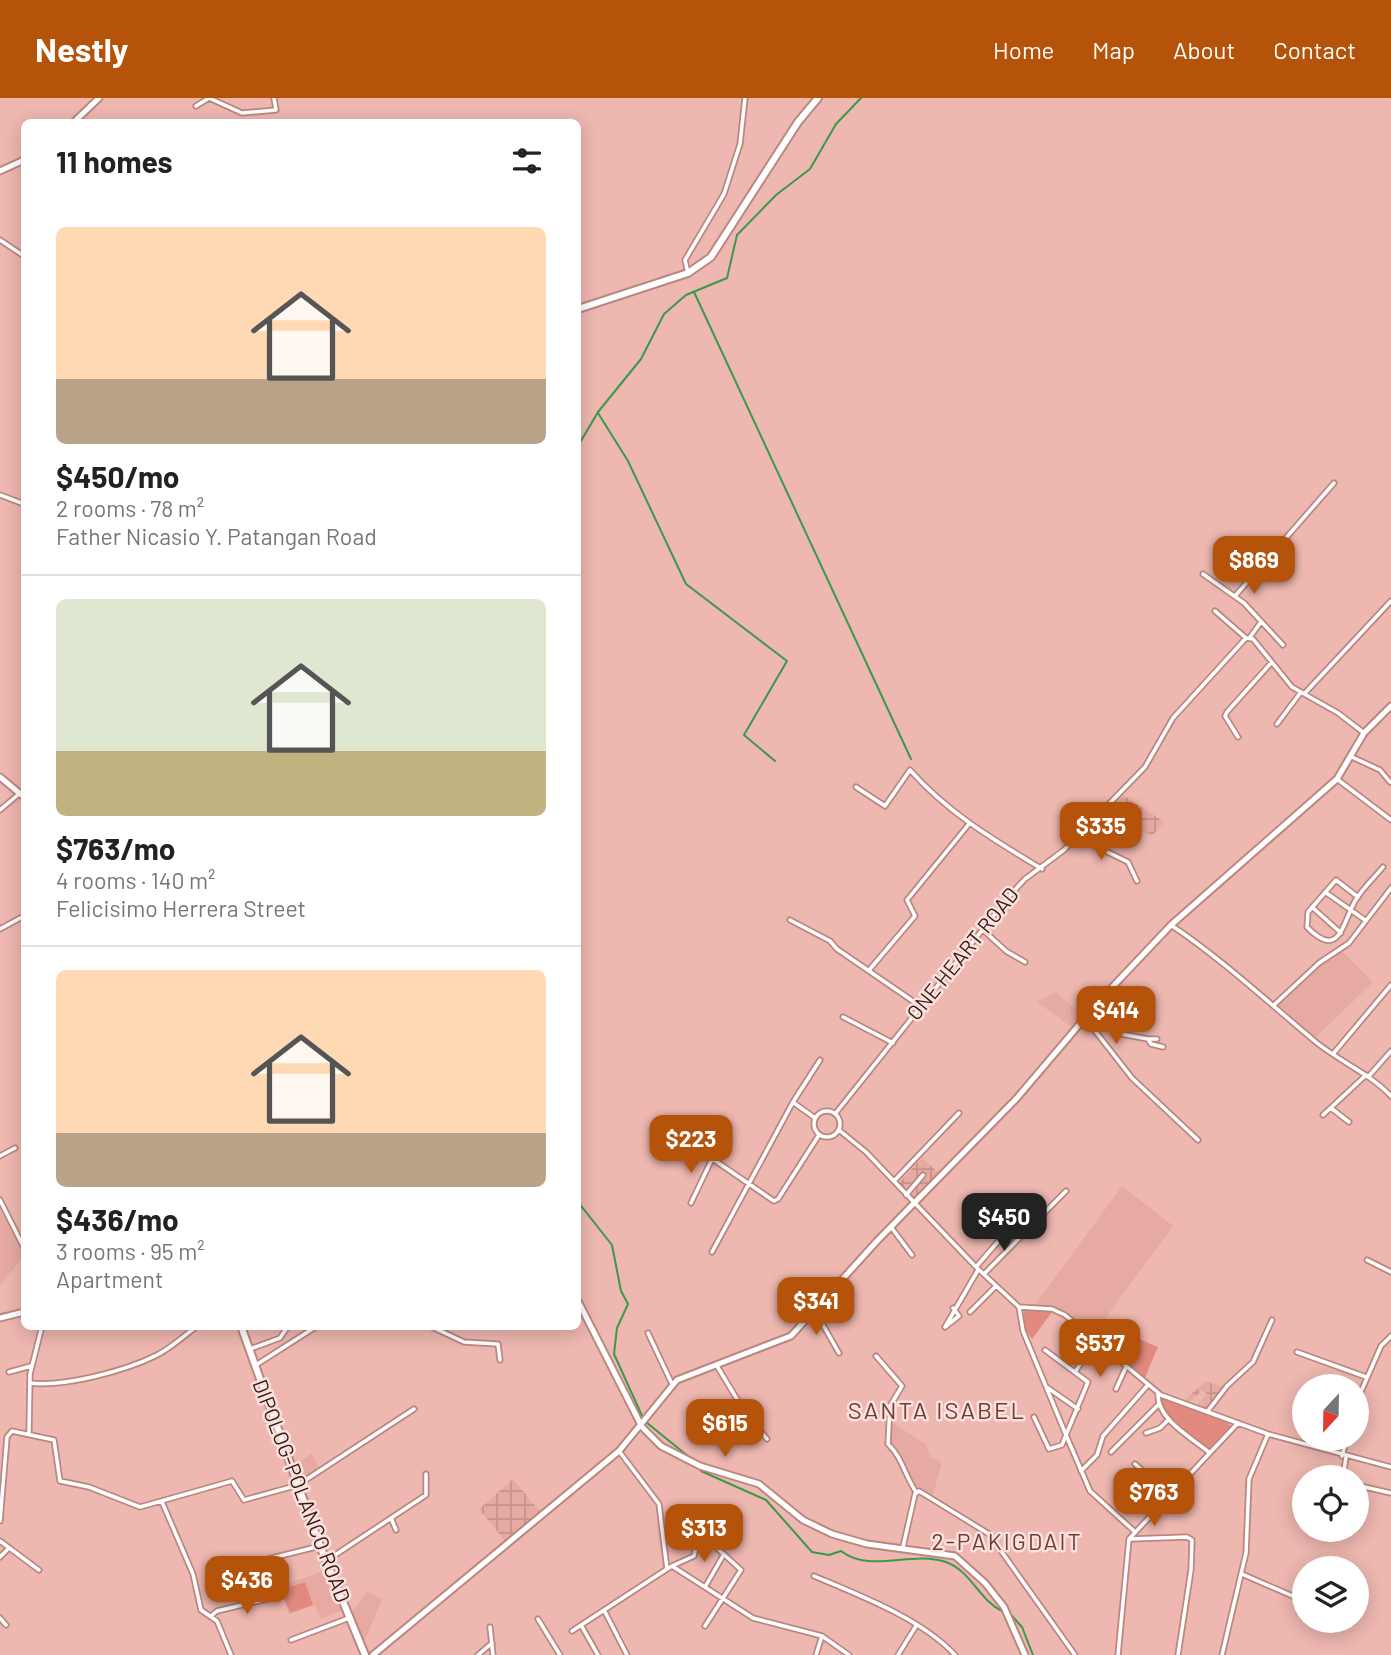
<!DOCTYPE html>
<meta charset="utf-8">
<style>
body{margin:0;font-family:Barlow,sans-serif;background:#f6f6f6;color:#222;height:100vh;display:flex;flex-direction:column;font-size:26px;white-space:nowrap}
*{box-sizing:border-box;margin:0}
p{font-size:23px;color:#767676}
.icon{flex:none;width:38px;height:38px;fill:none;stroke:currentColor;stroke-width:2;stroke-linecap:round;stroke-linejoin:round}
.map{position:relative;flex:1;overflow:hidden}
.drawer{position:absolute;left:21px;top:21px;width:560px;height:1211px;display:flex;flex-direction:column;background:#fff;border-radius:10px;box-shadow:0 4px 18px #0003}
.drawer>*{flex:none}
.needle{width:46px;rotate:202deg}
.tools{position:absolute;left:1292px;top:1276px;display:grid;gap:14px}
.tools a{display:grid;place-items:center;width:77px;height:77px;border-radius:50%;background:#fff;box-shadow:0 4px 18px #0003;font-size:35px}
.price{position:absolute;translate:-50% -60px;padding:0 16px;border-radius:14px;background:#b45309;color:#fff;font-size:23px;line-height:46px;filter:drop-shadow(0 2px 4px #0008)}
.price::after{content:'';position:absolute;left:50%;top:42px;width:21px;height:16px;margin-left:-10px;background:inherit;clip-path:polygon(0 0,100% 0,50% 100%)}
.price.active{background:#222;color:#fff}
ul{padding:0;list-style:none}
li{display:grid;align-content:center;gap:14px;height:371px;padding:0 35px}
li+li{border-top:2px solid #e0e0e0}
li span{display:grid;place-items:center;height:217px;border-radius:10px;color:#555}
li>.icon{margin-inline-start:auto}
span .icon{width:126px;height:126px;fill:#fffc;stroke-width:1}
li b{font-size:30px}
h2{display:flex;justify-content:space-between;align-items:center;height:84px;padding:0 35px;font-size:30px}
header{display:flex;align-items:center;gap:42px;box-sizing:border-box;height:98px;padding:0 35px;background:#b45309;color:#fff}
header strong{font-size:33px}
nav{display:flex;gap:38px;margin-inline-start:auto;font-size:24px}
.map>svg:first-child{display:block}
.built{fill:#e7aaa2}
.industrial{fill:url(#industrial-grid)}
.green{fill:#e28a80}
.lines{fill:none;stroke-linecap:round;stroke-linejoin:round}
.stream{stroke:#3a994a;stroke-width:2}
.street-casing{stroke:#ba8780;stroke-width:7}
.secondary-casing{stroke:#ba8780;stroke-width:9}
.highway-casing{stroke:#ba8780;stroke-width:10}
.street{stroke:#fff;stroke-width:3.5}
.secondary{stroke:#fff;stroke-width:5}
.highway{stroke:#fff;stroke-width:6}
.labels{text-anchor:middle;stroke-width:5;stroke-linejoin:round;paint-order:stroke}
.street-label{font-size:21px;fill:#2d1917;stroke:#fce0dc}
.neighbourhood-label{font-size:23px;letter-spacing:2px;fill:#6b3d38;stroke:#fce0dc}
.quarter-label{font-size:24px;letter-spacing:2px;fill:#6b3d38;stroke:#fce0dc}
</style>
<header>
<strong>Nestly</strong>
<nav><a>Home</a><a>Map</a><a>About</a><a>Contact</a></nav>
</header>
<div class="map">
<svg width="1391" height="1557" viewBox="0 0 1391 1557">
<defs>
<pattern id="industrial-grid" width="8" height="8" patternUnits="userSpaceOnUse" patternTransform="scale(1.75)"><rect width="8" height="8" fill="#e7aaa2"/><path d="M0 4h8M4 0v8" fill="none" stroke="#c6928b"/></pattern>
</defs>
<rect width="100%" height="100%" fill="#eeb7b0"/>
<!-- built -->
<path class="built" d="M 1341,852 L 1373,884 L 1315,940 L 1277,906 L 1307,877 Z
M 1056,894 L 1083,918 L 1073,930 L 1037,904 Z
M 1122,1088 L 1173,1128 L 1093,1237 L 1064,1213 L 1035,1207 Z
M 0,1110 L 24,1157 L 0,1188 Z
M 889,1323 L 926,1346 L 930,1359 L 942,1364 L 933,1397 L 915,1391 L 905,1377 L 900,1356 L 889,1346 Z
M 312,1355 L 319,1372 L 298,1382 L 294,1369 Z
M 326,1472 L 341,1513 L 321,1521 L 315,1507 L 289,1516 L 279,1489 Z
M 367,1493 L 382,1502 L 365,1542 L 361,1544 L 350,1517 Z"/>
<!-- industrial -->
<path class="industrial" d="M 1123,697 L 1164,724 L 1153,737 L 1102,719 Z
M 922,1060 L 941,1077 L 918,1101 L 915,1099 L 912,1102 L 898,1086 Z
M 1206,1283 L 1225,1290 L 1208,1310 L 1198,1307 L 1207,1295 L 1201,1293 L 1190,1304 L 1185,1302 Z
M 513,1381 L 541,1415 L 506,1444 L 479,1411 Z"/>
<!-- green -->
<path class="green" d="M 1024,1211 L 1052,1214 L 1032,1241 L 1024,1230 Z
M 1139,1241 L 1158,1249 L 1144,1282 L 1129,1268 Z
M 1164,1301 L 1228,1323 L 1231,1330 L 1214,1349 L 1208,1351 L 1170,1320 L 1159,1304 Z
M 305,1484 L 313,1507 L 290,1515 L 281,1492 Z"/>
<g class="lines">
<!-- stream -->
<path class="stream" d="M 694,194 L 911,661
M 598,315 L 628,363 L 686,486 L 787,563 L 744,637 L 775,663
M 578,348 L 598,314 L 641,261 L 664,216 L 686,197 L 727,180 L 737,137 L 776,97 L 810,71 L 836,26 L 861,0
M 578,1104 L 612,1147 L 621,1193 L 628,1206 L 617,1230 L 614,1256 L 643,1320
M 646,1324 L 689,1359
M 701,1373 L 766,1402 L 812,1454 L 829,1457 L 841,1453 C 871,1476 911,1452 946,1464 C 971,1473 979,1502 1002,1513
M 1012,1518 L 1022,1529 L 1033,1557"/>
<!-- street casing -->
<g class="street-casing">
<path id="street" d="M 209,0 L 242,15 L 276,12 L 274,0
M 196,8 L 209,0
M 0,142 L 24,158
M 688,175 L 685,162 L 724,96 L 740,46 L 745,0
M 0,397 L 24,406
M 1203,476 L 1244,505 L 1283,547
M 1235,498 L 1334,385
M 1215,513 L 1246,540
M 1250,539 L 1261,524
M 1305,595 L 1391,503
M 1277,626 L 1301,594
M 1238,639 L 1225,618 L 1227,614 L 1272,564
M 1352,659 L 1380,672 L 1390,684
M 1337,681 L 1391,722
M 856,689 L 885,708 L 910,672 C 948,715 994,742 1042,771
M 0,712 L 20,695
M 1077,739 L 1128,764 L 1137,783
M 1325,794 L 1365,822
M 1358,799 L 1336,782 L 1308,814 L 1307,829 C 1339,862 1342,827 1355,803 C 1362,791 1374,780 1383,769
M 1312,809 L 1341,835
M 790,822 L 830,843 L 837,851 L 920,908
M 1171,827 C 1223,862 1269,905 1317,945 C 1341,964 1370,976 1391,998
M 0,831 L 24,818
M 982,831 L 1006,853 L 1025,864
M 870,871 L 915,818 L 907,802 L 969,726
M 1100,902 L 1116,935 L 1148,941 L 1151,946 L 1163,949
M 1275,906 L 1319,865 L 1349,845 L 1391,790
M 843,919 L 893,945
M 1085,920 L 1132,980 L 1198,1042
M 1148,941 L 1157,941
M 1333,956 L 1391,887
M 1369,978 L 1391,953
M 794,1005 L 815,1020
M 1331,1010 L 1349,1024
M814 1026a13 13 0 1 1 26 0a13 13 0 1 1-26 0Z
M 835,1016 L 1011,796 L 1025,781 L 1064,752 L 1145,669 L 1173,620 L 1246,540 L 1253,541 L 1292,589 L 1338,615 L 1364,635
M 1323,1017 L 1366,977
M 839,1032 L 866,1054 L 976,1169 L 1019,1209 L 1052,1211 L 1065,1217 L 1161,1297 L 1268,1336 L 1391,1369
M 688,1044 L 774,1103 L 778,1101 L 819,1037
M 0,1058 L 15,1050
M 894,1083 L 959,1015
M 906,1097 L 923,1077
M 0,1102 L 24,1150
M 691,1105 L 712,1061
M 891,1129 L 912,1157
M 712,1154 L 793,1004 L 820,962
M 1367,1162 L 1391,1174
M 976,1169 L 1015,1124
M 984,1176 L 1066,1093
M 1019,1209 L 1023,1233 L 1066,1337 L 1062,1347 L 1049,1351 L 1034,1319
M 815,1213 L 839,1255
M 970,1214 L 996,1188
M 430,1228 L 464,1244 L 498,1246 L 500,1262
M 945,1229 L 978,1172
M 945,1229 L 959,1218 L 953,1210
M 648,1235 L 672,1286
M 250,1251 L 280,1240 L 288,1228
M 1045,1252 L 1088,1284 L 1066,1337 L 1090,1393 L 1134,1433
M 1297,1254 L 1366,1279
M 876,1258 L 902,1288 L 890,1308 L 888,1346 C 902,1359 905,1378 916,1394
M 256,1267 L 317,1228
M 717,1268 L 746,1316 L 767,1341
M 9,1274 L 31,1268
M 1075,1274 L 1096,1243
M 30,1285 C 65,1289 125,1273 157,1257 C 171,1250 184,1238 197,1228
M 1048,1290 L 1078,1311
M 1116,1291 L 1126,1269
M 1158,1295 C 1156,1321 1192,1340 1210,1355
M 1356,1305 L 1381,1248 L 1391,1238
M 1207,1314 L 1227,1288 L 1253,1264 L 1272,1222
M 29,1334 L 30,1276 L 42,1228
M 1146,1335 L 1160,1330 L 1169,1321
M 619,1353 L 659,1406 L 667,1471
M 1111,1354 L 1158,1307
M 1342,1358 L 1347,1340
M 1135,1366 L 1170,1396
M 1081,1373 L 1097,1357 L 1103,1338 L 1147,1288
M 1343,1379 L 1346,1359
M 1356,1387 L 1391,1395
M 1120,1389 L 1151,1416
M 162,1404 L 193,1476 L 201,1512 L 217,1523 L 231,1557
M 391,1420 L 396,1432
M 0,1423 L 7,1339 L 12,1333 L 54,1342 L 60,1383 L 89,1389 L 140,1409 L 232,1383 L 244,1402 L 298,1387 L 414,1311
M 1130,1441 L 1187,1439 L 1192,1442 L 1191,1472 L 1178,1557
M 0,1443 L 39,1472
M 903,1449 L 915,1396 L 919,1393 L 989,1436 L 1075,1557
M 0,1459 L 7,1452
M 326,1463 L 426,1397 L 426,1376
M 672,1468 L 694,1458 L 698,1440
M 667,1471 L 672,1468 L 753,1520 L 822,1538 L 849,1557
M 1242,1476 L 1304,1503
M 814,1478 C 859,1497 922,1521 955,1557
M 218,1481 L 268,1461 L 320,1448
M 705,1489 L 724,1456
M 604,1512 L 627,1557
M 211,1518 L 217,1513 L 271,1500
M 0,1520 L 6,1527
M 538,1521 L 560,1557
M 581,1527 L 598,1557
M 705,1528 L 741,1472 L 718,1451
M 490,1529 L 493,1557
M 572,1533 L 667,1471
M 291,1542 L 349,1520
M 478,1557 L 492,1545
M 816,1557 L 822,1538
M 898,1557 L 916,1528
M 1118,1557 L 1129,1441 L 1238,1325
M 1222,1557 L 1246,1455 L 1249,1381 L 1268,1336"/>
</g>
<!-- secondary casing -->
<g class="secondary-casing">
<path id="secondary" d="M 74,24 L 99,0
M 0,73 L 24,62
M 0,679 L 24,699
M 578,1203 L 642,1329 L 661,1348 L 700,1368 L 759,1386 L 803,1422 L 832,1436 L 867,1446 L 955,1458 L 985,1485 L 1004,1509 L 1025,1557
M 0,1220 L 24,1214
M 373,1557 L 619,1353 L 677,1282 L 791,1238 L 877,1143 L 1017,1000 L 1101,901 L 1171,827 L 1337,681 L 1364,635 L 1391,608"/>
</g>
<!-- highway casing -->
<g class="highway-casing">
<path id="highway" d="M 578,211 L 688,175 L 711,159 L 798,24 L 818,0
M 241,1228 L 320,1448 L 365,1557"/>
</g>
<!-- street -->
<use href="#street" class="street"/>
<!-- secondary -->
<use href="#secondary" class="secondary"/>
<!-- highway -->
<use href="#highway" class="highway"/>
</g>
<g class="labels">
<!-- street labels -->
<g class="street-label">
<text transform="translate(963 856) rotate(-51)" y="7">ONE HEART ROAD</text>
<text transform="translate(301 1393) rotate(69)" y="7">DIPOLOG-POLANCO ROAD</text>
</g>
<!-- neighbourhood labels -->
<g class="neighbourhood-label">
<text x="1007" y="1452">2-PAKIGDAIT</text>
</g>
<!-- quarter labels -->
<g class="quarter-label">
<text x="937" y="1321">SANTA ISABEL</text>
</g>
</g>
</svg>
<div class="tools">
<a><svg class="needle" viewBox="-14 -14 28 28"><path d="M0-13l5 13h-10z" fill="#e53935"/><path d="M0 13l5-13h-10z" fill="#767676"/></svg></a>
<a><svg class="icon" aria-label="locate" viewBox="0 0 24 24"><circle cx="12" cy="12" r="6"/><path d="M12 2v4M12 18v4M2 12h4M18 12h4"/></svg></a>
<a><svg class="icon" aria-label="layers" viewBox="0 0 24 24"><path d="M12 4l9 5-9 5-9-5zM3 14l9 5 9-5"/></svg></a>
</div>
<b class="price" style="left:1254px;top:498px">$869</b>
<b class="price" style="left:1101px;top:764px">$335</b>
<b class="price" style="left:1116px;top:948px">$414</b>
<b class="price" style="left:691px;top:1077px">$223</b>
<b class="price active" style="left:1004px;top:1155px">$450</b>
<b class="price" style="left:816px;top:1239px">$341</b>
<b class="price" style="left:1100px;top:1281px">$537</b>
<b class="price" style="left:725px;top:1361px">$615</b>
<b class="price" style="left:1154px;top:1430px">$763</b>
<b class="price" style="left:704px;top:1466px">$313</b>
<b class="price" style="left:247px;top:1518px">$436</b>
<section class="drawer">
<h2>11 homes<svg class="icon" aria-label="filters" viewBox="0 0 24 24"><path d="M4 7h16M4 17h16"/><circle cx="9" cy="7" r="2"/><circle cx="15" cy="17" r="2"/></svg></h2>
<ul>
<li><span style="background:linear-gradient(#ffd9b3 70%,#b9a48a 0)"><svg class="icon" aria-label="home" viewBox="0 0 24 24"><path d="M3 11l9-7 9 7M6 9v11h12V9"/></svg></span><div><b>$450/mo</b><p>2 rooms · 78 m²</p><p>Father Nicasio Y. Patangan Road</p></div></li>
<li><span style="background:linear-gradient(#dfe7d0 70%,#c2b280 0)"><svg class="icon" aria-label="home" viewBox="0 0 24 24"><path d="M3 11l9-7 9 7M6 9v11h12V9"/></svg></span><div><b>$763/mo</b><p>4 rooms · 140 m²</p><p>Felicisimo Herrera Street</p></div></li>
<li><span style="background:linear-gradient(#ffd9b3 75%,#b9a48a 0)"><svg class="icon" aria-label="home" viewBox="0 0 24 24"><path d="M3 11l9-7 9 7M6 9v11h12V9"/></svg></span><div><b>$436/mo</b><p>3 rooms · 95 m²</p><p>Apartment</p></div></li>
</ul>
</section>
</div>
